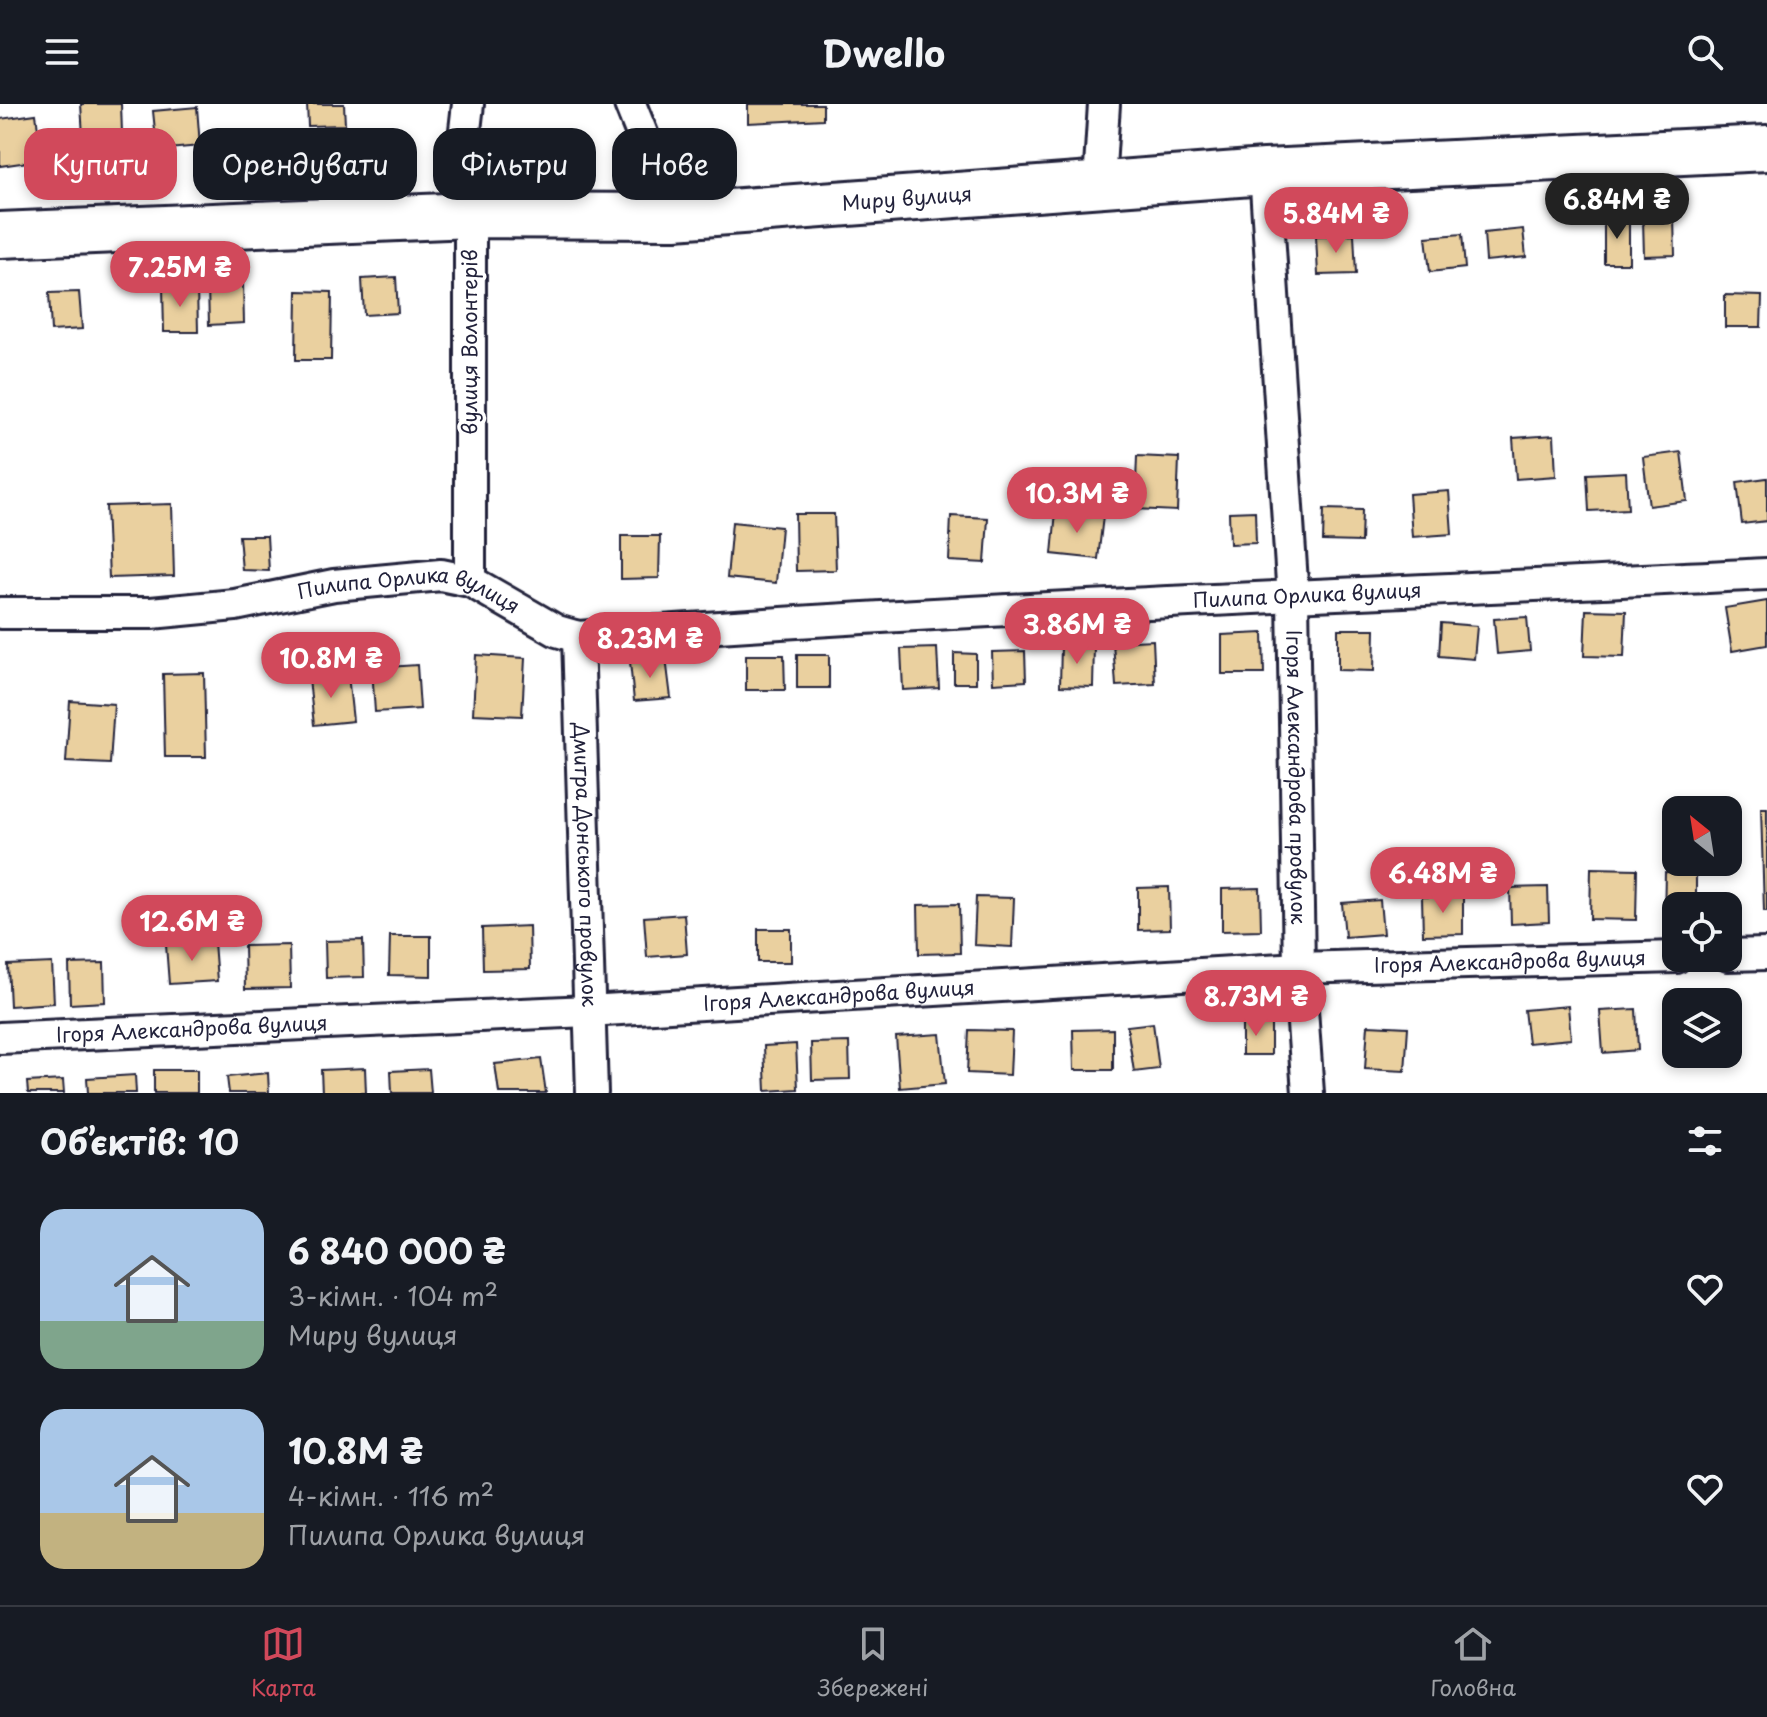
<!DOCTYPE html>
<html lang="uk">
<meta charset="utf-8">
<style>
body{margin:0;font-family:"Playpen Sans",sans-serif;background:#20242c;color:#f1f3f6;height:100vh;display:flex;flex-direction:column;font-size:30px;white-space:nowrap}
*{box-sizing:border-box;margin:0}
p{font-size:26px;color:#9ea1a6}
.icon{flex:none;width:44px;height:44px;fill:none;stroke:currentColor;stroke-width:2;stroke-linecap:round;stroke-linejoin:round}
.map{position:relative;height:989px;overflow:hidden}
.drawer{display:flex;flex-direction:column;background:#171b24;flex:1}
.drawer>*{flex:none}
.guide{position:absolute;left:24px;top:24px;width:800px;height:72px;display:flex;gap:16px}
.needle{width:52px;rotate:330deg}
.tools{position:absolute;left:1662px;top:692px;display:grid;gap:16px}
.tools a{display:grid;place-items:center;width:80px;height:80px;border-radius:16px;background:#171b24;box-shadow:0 4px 12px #0003;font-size:40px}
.price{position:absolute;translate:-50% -68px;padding:0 18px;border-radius:28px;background:#d1495b;color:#fff;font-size:26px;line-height:52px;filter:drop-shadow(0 2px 4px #0008)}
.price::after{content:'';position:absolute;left:50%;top:48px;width:24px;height:18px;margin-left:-12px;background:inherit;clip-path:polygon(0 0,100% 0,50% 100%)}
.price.current{background:#222;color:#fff}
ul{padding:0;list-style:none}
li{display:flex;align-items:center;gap:24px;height:200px;padding:0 40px}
li span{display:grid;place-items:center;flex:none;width:224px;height:160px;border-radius:24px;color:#555}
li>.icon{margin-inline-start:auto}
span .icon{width:96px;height:96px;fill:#fffc;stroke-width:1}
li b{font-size:34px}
h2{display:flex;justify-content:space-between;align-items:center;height:96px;padding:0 40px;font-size:34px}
.tag{padding:0 28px;border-radius:24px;background:#171b24;box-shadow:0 4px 12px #0003;font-size:28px;line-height:72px}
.tag.current{background:#d1495b;color:#fff}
header{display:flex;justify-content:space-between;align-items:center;height:104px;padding:0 40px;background:#171b24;font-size:36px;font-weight:700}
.menu{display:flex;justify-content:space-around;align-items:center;height:112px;border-top:2px solid #363941;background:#171b24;font-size:22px;color:#9ea1a6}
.menu a{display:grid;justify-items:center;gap:4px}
.menu .current{color:#d1495b}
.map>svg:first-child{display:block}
.building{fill:#ead09f;stroke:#22223b;stroke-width:2}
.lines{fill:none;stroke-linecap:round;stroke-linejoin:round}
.street-casing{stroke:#22223b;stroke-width:36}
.secondary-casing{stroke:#22223b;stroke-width:50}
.street{stroke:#fff;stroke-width:30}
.secondary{stroke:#fff;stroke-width:44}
.labels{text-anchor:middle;stroke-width:7;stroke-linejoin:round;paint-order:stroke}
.street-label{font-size:20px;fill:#22223b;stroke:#fff}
</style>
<header><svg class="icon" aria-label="menu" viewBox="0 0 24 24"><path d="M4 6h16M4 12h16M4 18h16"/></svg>Dwello<svg class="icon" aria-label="search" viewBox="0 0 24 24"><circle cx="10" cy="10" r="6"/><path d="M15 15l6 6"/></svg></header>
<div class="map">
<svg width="1767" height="989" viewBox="0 0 1767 989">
<rect width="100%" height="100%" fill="#fff"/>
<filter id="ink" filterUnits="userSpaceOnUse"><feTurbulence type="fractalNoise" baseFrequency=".0125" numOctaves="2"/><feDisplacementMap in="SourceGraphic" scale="16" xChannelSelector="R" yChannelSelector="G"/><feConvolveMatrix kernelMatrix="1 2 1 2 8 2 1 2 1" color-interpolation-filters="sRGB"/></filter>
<g filter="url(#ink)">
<!-- building -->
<path class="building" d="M 81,0 L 121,0 L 122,29 L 83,32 Z
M 307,0 L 344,0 L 345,21 L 308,22 Z
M 748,0 L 823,0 L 823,15 L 748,19 Z
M 197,3 L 200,42 L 157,46 L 153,7 Z
M 36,10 L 42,56 L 0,62 L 0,15 Z
M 1674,114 L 1675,151 L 1644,152 L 1643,115 Z
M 1629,115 L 1629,159 L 1604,159 L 1604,116 Z
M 1523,125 L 1526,153 L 1486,157 L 1484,129 Z
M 1354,130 L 1356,170 L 1318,171 L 1316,132 Z
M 1462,130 L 1465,164 L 1430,168 L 1426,133 Z
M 396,173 L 398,209 L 364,211 L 362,175 Z
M 243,179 L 244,219 L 209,221 L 208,181 Z
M 163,182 L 197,182 L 198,228 L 164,228 Z
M 297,187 L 332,188 L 331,256 L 296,256 Z
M 79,188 L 82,225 L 51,227 L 49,189 Z
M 1725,191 L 1762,192 L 1761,223 L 1725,223 Z
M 1554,331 L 1556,372 L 1516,375 L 1513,334 Z
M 1681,348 L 1687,397 L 1649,402 L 1643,353 Z
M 1137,352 L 1179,354 L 1177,407 L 1135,405 Z
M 1626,368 L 1628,405 L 1589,407 L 1587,370 Z
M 1767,374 L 1767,417 L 1742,420 L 1737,378 Z
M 1449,387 L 1452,430 L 1412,433 L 1409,390 Z
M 172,400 L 174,472 L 109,474 L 106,402 Z
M 1324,405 L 1362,406 L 1361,438 L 1323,437 Z
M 1056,407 L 1103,412 L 1098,455 L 1052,450 Z
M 1255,407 L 1256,439 L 1230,440 L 1229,408 Z
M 795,410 L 834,410 L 836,466 L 796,467 Z
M 951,412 L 988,414 L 985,459 L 949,457 Z
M 732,418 L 781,423 L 776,479 L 727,474 Z
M 239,432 L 267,432 L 269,467 L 242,466 Z
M 621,432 L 660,432 L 659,474 L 621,475 Z
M 1767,497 L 1767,541 L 1732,547 L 1725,504 Z
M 1586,506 L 1626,507 L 1624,553 L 1584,552 Z
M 1527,513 L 1530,547 L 1497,550 L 1494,515 Z
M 1441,519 L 1477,522 L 1474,555 L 1439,552 Z
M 1338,525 L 1375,525 L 1374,567 L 1338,566 Z
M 1263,529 L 1264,570 L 1222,570 L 1222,531 Z
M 1153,536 L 1155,580 L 1116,582 L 1113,538 Z
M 1061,541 L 1094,542 L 1093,583 L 1060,582 Z
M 937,544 L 939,584 L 903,586 L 901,545 Z
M 1025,547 L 1026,577 L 993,579 L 992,548 Z
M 954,549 L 976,550 L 976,579 L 954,579 Z
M 476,551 L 525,554 L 522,612 L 473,610 Z
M 746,551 L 784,551 L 785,586 L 746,586 Z
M 797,551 L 829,551 L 829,584 L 797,584 Z
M 666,554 L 671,594 L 634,597 L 630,558 Z
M 417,561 L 420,605 L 375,608 L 372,564 Z
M 204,569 L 206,653 L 165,653 L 163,570 Z
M 348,571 L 353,617 L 314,621 L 309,575 Z
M 70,597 L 114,600 L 110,660 L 66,658 Z
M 1761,704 L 1767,704 L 1767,807 L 1764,807 Z
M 1591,764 L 1637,765 L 1636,816 L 1590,815 Z
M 1665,768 L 1696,769 L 1696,802 L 1676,802 L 1676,815 L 1664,815 Z
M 1169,783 L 1170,825 L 1138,826 L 1138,784 Z
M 1548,783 L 1549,818 L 1511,820 L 1510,784 Z
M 1260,784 L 1261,826 L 1222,827 L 1222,785 Z
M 1463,792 L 1463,830 L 1423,831 L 1422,793 Z
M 976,793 L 1014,794 L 1012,843 L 974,841 Z
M 1380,796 L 1383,830 L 1345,833 L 1342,799 Z
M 959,800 L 960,849 L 919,850 L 918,801 Z
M 684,810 L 687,850 L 647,853 L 644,813 Z
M 529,822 L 530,865 L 483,866 L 482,824 Z
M 758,825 L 791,825 L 791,858 L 758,858 Z
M 390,832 L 431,832 L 431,872 L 389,871 Z
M 363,836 L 364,873 L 326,874 L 325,837 Z
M 214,838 L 217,877 L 169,880 L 166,841 Z
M 289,841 L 290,884 L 245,885 L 244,842 Z
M 52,859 L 54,899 L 10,902 L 8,861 Z
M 104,859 L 105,898 L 70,900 L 69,860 Z
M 1676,901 L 1676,950 L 1717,950 L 1671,954 L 1667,902 Z
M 1568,902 L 1571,935 L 1528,939 L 1524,906 Z
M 1636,905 L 1638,946 L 1603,949 L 1600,907 Z
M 1242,917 L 1271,917 L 1271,951 L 1242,951 Z
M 1153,919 L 1159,965 L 1134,968 L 1127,922 Z
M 1368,921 L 1408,923 L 1405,967 L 1365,965 Z
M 1113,925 L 1113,966 L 1074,966 L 1073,926 Z
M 969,926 L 1012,927 L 1010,971 L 967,969 Z
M 940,930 L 945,980 L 900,984 L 896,933 Z
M 849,938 L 850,975 L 812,976 L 811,939 Z
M 796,940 L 798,985 L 766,987 L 764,942 Z
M 541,955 L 546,989 L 499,989 L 495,960 Z
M 365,964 L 366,989 L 322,989 L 321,966 Z
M 429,965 L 431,989 L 392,989 L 391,967 Z
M 154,966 L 197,966 L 197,989 L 154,989 Z
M 268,969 L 269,989 L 229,989 L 227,973 Z
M 135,971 L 136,989 L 88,989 L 87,974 Z
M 63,976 L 64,989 L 28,989 L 27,978 Z"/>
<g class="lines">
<!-- street casing -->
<g class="street-casing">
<g id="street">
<path d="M 468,0 L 464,35 L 470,111 L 470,477"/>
<path d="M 630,0 L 675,112"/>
<path id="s1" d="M 1265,68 L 1293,494 L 1299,864 L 1308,989"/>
<path d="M 1099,80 L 1104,0"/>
<path id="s2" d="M 0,509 L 151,509 L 235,501 L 334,481 L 441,471 L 470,477 L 557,527 L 578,533 C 974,503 1371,490 1767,470"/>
<path id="s3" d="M 578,533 L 592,989"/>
<path d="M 1728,851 L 1767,850"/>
<path id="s4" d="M 0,934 L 588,907 L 1299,864 L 1676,853"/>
</g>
</g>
<!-- secondary casing -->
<g class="secondary-casing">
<g id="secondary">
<path id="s5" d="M 0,131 L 470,111 L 675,112 L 1265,68 L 1767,44"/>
</g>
</g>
<!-- street -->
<use href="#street" class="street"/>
<!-- secondary -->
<use href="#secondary" class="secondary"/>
</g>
</g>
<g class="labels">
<!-- street labels -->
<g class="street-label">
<text dy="7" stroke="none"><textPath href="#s5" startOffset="908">Миру вулиця</textPath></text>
<text transform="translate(470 238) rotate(-90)" y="7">вулиця Волонтерів</text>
<text dy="7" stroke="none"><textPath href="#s2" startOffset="1326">Пилипа Орлика вулиця</textPath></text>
<text dy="7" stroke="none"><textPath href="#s2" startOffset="414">Пилипа Орлика вулиця</textPath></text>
<text dy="7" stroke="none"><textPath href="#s1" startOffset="606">Ігоря Александрова провулок</textPath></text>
<text dy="7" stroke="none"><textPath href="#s3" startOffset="228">Дмитра Донського провулок</textPath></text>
<text dy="7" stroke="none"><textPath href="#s4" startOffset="1512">Ігоря Александрова вулиця</textPath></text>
<text dy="7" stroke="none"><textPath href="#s4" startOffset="840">Ігоря Александрова вулиця</textPath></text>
<text dy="7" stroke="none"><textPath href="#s4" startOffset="192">Ігоря Александрова вулиця</textPath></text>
</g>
</g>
</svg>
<div class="tools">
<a><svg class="needle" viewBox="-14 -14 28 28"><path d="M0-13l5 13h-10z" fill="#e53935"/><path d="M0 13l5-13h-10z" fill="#9ea1a6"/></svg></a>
<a><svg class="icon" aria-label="locate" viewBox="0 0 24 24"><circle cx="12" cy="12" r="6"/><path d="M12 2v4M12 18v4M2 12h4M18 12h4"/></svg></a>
<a><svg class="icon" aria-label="layers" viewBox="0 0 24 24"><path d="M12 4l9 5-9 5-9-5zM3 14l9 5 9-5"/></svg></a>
</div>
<b class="price current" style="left:1617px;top:137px">6.84M ₴</b>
<b class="price" style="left:1336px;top:151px">5.84M ₴</b>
<b class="price" style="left:180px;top:205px">7.25M ₴</b>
<b class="price" style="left:1077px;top:431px">10.3M ₴</b>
<b class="price" style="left:1077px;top:562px">3.86M ₴</b>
<b class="price" style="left:650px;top:576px">8.23M ₴</b>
<b class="price" style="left:331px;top:596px">10.8M ₴</b>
<b class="price" style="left:1443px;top:811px">6.48M ₴</b>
<b class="price" style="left:192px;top:859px">12.6M ₴</b>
<b class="price" style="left:1256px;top:934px">8.73M ₴</b>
<div class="guide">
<a class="tag current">Купити</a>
<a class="tag">Орендувати</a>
<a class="tag">Фільтри</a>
<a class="tag">Нове</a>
</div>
</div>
<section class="drawer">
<h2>Об’єктів: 10<svg class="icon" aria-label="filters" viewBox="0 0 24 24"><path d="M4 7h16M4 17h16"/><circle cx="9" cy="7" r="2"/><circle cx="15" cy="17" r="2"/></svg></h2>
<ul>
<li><span style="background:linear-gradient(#a9c7e8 70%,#7fa58c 0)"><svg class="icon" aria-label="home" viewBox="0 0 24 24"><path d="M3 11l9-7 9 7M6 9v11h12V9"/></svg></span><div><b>6 840 000 ₴</b><p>3-кімн. · 104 m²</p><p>Миру вулиця</p></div><svg class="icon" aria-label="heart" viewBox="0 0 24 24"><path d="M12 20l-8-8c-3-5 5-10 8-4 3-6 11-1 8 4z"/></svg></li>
<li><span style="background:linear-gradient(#a9c7e8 65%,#c2b280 0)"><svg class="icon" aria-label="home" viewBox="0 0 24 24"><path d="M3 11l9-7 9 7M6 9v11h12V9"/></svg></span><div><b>10.8M ₴</b><p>4-кімн. · 116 m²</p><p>Пилипа Орлика вулиця</p></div><svg class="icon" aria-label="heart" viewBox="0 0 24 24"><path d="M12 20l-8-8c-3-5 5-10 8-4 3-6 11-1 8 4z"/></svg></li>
</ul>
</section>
<nav class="menu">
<a class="current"><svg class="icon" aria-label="map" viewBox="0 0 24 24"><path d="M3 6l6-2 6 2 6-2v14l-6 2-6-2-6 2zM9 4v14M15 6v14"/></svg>Карта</a>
<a><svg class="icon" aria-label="saved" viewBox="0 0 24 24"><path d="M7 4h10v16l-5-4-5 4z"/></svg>Збережені</a>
<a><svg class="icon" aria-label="home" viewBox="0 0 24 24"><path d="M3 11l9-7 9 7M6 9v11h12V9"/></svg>Головна</a>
</nav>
